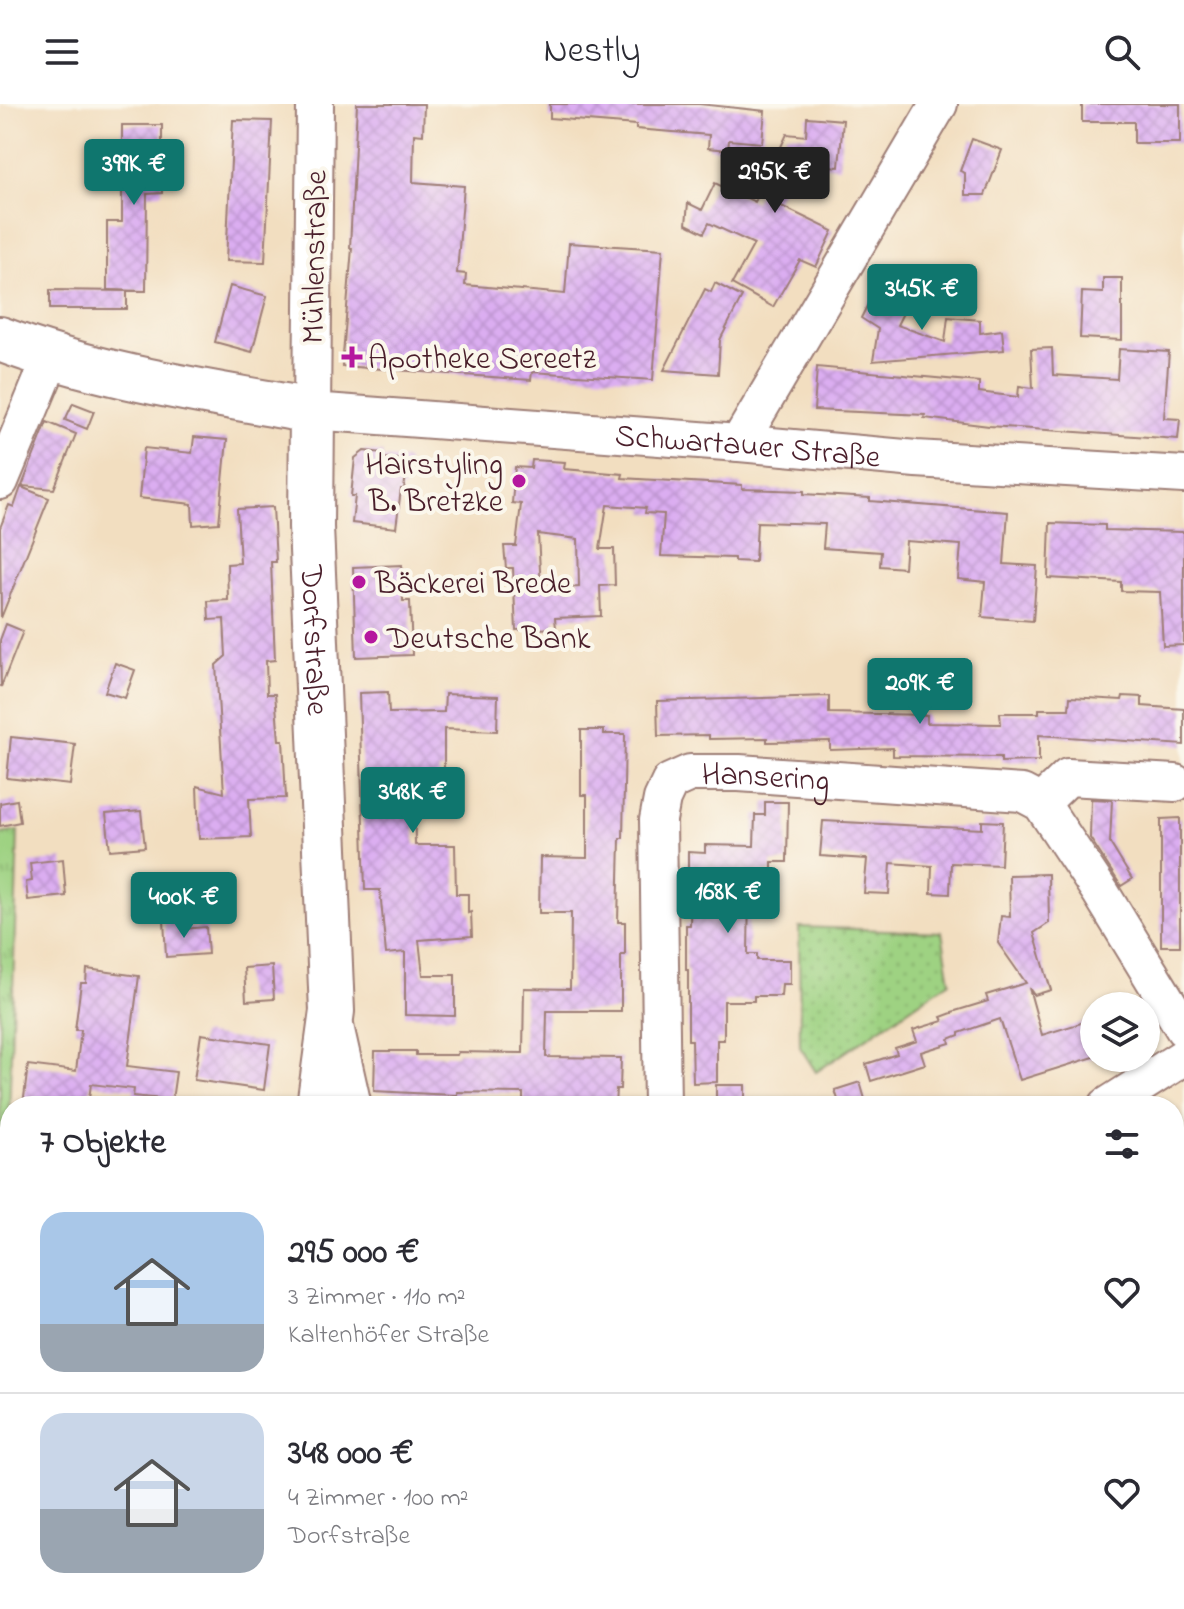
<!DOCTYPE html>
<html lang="de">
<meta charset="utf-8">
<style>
body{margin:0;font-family:"Indie Flower",sans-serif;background:#f2f2f3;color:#2b2b33;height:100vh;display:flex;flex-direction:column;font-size:30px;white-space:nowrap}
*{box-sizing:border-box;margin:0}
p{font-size:26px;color:#7c7c81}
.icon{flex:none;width:44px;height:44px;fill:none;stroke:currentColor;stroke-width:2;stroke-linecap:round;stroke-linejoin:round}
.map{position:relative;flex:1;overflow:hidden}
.side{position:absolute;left:0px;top:992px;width:1184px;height:514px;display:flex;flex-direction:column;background:#fff;border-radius:32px 32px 0 0;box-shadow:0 2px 6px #0004}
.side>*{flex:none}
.tools{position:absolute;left:1080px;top:888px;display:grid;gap:16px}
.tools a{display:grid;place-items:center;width:80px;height:80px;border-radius:50%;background:#fff;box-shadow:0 2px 6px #0004;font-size:40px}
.price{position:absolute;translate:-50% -68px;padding:0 18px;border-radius:8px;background:#0f766e;color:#fff;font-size:26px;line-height:52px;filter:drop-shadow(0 2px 4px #0008)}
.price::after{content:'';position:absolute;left:50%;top:48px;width:24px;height:18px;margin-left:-12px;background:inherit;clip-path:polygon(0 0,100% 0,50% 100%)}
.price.current{background:#222;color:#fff}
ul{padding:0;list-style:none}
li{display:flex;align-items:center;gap:24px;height:200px;padding:0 40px}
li+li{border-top:2px solid #e1e1e2}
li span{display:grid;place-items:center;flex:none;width:224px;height:160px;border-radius:24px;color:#555}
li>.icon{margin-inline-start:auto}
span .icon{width:96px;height:96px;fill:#fffc;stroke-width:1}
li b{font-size:34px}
h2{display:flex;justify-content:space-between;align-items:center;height:96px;padding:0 40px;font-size:34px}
header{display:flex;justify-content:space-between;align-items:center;height:104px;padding:0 40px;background:#fff;font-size:36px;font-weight:600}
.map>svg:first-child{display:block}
.grass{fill:url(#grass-tufts);stroke:#747856;stroke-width:2}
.forest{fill:url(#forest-firs);stroke:#646a4e;stroke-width:2}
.park{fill:url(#park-dots);stroke:#747856;stroke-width:2}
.building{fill:url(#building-cross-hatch);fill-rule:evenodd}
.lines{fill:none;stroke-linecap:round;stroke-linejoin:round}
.minor-casing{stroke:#9e7e76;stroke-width:40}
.major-casing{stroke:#9e7e76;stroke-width:48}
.minor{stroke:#fff;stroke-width:36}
.major{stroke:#fff;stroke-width:44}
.poi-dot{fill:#b5179e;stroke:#fbf7ec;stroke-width:3}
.labels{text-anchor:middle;stroke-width:8;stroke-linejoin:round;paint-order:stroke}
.street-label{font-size:32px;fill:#4a1f2b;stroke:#fbf7ec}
.poi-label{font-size:32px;fill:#4a1f2b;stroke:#fbf7ec;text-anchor:start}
</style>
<header><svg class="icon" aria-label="menu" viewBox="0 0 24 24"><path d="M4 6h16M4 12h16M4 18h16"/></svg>Nestly<svg class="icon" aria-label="search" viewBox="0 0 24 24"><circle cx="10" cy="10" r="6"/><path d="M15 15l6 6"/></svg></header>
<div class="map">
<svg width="1184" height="1505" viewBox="0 0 1184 1505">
<defs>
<pattern id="grass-tufts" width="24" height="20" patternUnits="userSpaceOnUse" patternTransform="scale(2)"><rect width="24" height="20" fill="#9ed282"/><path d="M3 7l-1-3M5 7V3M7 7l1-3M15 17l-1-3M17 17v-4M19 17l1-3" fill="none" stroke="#8ab470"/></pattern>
<pattern id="forest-firs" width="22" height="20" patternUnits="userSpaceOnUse" patternTransform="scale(2)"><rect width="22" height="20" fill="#7eb470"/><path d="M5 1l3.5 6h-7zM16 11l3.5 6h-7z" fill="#69925c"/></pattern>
<pattern id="park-dots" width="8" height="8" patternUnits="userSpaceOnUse" patternTransform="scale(2)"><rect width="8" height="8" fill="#9ed282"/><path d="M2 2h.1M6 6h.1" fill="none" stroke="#8ab470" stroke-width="1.8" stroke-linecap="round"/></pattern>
<pattern id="building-cross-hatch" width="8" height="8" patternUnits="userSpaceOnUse" patternTransform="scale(2)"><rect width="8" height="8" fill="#dbadf1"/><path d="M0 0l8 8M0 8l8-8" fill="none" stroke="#bd94cf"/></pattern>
</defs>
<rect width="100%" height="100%" fill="#fbf7ec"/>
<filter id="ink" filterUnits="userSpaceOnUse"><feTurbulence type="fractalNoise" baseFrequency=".0125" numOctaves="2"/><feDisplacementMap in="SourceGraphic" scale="16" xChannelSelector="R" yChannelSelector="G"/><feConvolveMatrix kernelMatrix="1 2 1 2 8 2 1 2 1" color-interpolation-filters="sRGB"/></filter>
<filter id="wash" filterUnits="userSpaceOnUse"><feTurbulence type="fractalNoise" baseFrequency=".006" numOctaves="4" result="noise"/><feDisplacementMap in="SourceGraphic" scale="32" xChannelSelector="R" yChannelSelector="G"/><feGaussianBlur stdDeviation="1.8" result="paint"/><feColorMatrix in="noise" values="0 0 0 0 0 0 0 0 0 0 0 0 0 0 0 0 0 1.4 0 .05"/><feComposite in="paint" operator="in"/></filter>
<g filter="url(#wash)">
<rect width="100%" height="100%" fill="#f2dec0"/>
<!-- grass -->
<path class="grass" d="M 18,727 L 8,1047 L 0,1046 L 0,730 Z"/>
<!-- forest -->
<path class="forest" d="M 1184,1387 L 1184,1491 L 1174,1419 L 1174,1389 Z"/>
<!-- park -->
<path class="park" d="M 799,823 L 942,828 L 950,877 L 816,968 L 800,943 Z"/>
<g id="blocks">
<!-- building -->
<path class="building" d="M 357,0 L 424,0 L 423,31 L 414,30 L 413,78 L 464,82 L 457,169 L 466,170 L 465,181 L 565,190 L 569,139 L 663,145 L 653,276 L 532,268 L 531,276 L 342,262 L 352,144 L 350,144 Z
M 550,0 L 699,0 L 765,7 L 762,39 L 729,36 L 728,46 L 708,44 L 709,31 L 636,25 L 636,21 L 550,14 Z
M 1082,0 L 1180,0 L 1180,39 L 1134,39 L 1134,18 L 1082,18 Z
M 807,13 L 843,16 L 839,63 L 794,59 L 775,99 L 833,127 L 816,163 L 800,156 L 773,203 L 732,180 L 754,140 L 709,119 L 704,129 L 686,120 L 688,99 L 702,106 L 715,79 L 755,98 L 787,30 L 806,32 Z
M 233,16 L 272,17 L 265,158 L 226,157 Z
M 122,21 L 162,21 L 162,89 L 147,90 L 146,187 L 107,186 L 107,118 L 122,118 Z
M 972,35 L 1002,46 L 985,91 L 965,91 L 965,69 L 960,67 Z
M 918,169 L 946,170 L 945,192 L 917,191 Z
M 1103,174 L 1122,174 L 1122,236 L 1080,234 L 1082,188 L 1103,189 Z
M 886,178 L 912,191 L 897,221 L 945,238 L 948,213 L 980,216 L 980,229 L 1002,226 L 1004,246 L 873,257 L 878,225 L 861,214 L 873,190 L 879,193 Z
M 715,179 L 742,193 L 720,236 L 718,270 L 664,266 L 705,185 L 711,188 Z
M 230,182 L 267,192 L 252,248 L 215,238 Z
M 50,186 L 127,187 L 127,205 L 50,205 Z
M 1052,244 L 1053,271 L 1117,275 L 1119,245 L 1169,248 L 1164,314 L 1180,315 L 1178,335 L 989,322 L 924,314 L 925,311 L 814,306 L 817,263 L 979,278 L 979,288 L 1018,293 L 1019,282 L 1033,284 L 1031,245 Z
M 73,299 L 94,307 L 87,325 L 65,316 Z
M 47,318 L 76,330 L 54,385 L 22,382 Z
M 194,333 L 227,336 L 219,419 L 193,421 L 192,400 L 139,394 L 144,344 L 192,349 Z
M 364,347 L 383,349 L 382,354 L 408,356 L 404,385 L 401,385 L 396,424 L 352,419 L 355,392 L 351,392 L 355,354 Z
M 532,356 L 565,358 L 564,365 L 623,370 L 622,374 L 742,381 L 742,385 L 804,387 L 804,390 L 870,394 L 870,397 L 1008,408 L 1004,460 L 1037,462 L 1033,517 L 982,513 L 985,478 L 958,475 L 961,441 L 906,437 L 904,464 L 880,462 L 881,448 L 823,444 L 825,420 L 757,418 L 755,458 L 734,457 L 734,454 L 661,452 L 664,410 L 645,409 L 646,404 L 607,401 L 600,445 L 614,445 L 615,481 L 600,482 L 601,512 L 555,514 L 556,524 L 516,526 L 513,464 L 506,464 L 504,442 L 516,442 L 521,400 L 512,399 L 515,363 L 531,364 ZM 538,430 L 578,435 L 579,483 L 541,485 Z
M 21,383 L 49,394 L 1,514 L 0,424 L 9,401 L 14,403 Z
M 273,403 L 276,458 L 271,458 L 275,556 L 266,557 L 267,590 L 275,590 L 279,636 L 283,636 L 286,694 L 249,695 L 251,733 L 199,735 L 197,682 L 224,689 L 216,561 L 226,552 L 224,515 L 209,516 L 208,497 L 228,496 L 227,460 L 240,459 L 237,405 Z
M 1050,419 L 1105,421 L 1105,426 L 1184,428 L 1184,541 L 1163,542 L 1160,488 L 1121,487 L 1121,478 L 1048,474 Z
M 402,461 L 403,497 L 410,497 L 412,551 L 356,553 L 353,463 Z
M 6,520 L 23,527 L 1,583 L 0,536 Z
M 115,559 L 135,566 L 125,594 L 105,588 Z
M 388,588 L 389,609 L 444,608 L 445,590 L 498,592 L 497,627 L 444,625 L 444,666 L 439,666 L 439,679 L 414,679 L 415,741 L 455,741 L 456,790 L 468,790 L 468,809 L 471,808 L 472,832 L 419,836 L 423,871 L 455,871 L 455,912 L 405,911 L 405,848 L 386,850 L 380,786 L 365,786 L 359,589 Z
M 829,592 L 829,609 L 927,611 L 927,619 L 1001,620 L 1000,609 L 1039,609 L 1039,605 L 1069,605 L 1070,593 L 1122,596 L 1123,592 L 1142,593 L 1142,602 L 1184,605 L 1184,641 L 1039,631 L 1039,657 L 1001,658 L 1001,653 L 893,652 L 893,644 L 830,646 L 830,637 L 767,638 L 767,634 L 709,635 L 709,631 L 658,632 L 657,597 Z
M 581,626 L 604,626 L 604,630 L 625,630 L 623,734 L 620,734 L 618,818 L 625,818 L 625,851 L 621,851 L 621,907 L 547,907 L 546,953 L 621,954 L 620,985 L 616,985 L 615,1002 L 550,1002 L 550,998 L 523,998 L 523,989 L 457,988 L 457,991 L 432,990 L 374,987 L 375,947 L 416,947 L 416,951 L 457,951 L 458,948 L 523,949 L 524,884 L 570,885 L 571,809 L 539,809 L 540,753 L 587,754 L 587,691 L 581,691 Z
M 11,633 L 75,640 L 70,681 L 7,674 Z
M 1091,695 L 1112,696 L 1110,739 L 1132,775 L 1121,782 L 1090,734 Z
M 17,696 L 20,718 L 0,722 L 0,699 Z
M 765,698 L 788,698 L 787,758 L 772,758 L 772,768 L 754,768 L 754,784 L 749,784 L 748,850 L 757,850 L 757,856 L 790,856 L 790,880 L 782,880 L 781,892 L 754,892 L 754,897 L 724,897 L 724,936 L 717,936 L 717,978 L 693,979 L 692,936 L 688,936 L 688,866 L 686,866 L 686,821 L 690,821 L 691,783 L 688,783 L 688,748 L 705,749 L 705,741 L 754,742 L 755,711 L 765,711 Z
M 141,707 L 145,743 L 110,746 L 106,710 Z
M 1180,714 L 1180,842 L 1161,842 L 1161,715 Z
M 823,717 L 982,725 L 982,717 L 1003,718 L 1001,761 L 951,759 L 950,790 L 931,789 L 932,762 L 891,759 L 889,790 L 864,789 L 867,755 L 820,752 Z
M 63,755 L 66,792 L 28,796 L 26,778 L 32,777 L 30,759 Z
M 1048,770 L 1049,819 L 1034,829 L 1051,886 L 1034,891 L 1029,884 L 1042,931 L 1094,915 L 1094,953 L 1020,976 L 1000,915 L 959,929 L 959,931 L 949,935 L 950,939 L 921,948 L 925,960 L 871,977 L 866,960 L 897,950 L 895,944 L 917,937 L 913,926 L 943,917 L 941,913 L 952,909 L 952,908 L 988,897 L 986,891 L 1026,879 L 998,839 L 1001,812 L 1010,813 L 1009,771 Z
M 183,815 L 183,825 L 206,823 L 208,850 L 166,853 L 164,816 Z
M 272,862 L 274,895 L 246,897 L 244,864 Z
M 87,865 L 139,872 L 127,962 L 176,968 L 172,996 L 133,992 L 134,985 L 91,980 L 88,1002 L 23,1002 L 28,961 L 76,967 L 81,926 L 75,926 L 81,879 L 86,879 Z
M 201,930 L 270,940 L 264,986 L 194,976 Z
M 860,978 L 867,1002 L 840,1002 L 835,986 Z
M 716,981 L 745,981 L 745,1002 L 716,1002 Z"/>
</g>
</g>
<g filter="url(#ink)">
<use href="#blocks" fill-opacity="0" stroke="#9e7e76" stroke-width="2"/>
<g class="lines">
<!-- minor casing -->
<g class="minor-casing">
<g id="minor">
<path id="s1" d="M 315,0 L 312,307 L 739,339 L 916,355 L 1184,371"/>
<path d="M 739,339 L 939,0"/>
<path d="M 0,377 L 51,254"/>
<path d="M 1041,699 L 1068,673 L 1175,679"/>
<path d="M 335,922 L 353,1002"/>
<path id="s2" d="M 662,1002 L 658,716 L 662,695 L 670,678 L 690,669 L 739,669 L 1022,689 L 1041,699 L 1101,789 L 1184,925"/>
<path d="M 1107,1002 L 1184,953"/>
<path d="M 277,1505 L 300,1496"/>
</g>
</g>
<!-- major casing -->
<g class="major-casing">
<g id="major">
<path id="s3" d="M 0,235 C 100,273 207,288 312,307 L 311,423 L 332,907 L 319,1002"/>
<path d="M 130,1505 L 132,1496"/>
</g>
</g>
<!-- minor -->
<use href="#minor" class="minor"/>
<!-- major -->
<use href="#major" class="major"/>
</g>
</g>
<!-- markers -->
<g class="poi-dot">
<path d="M348 241h8v8h8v8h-8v8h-8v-8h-8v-8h8z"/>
<circle cx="519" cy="377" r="8"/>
<circle cx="359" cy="478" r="8"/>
<circle cx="371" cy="533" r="8"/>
</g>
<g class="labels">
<!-- street labels -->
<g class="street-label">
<text transform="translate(313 153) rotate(-89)" y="11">Mühlenstraße</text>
<text dy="11" stroke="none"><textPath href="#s1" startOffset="744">Schwartauer Straße</textPath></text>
<text dy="11" stroke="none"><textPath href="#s3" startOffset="550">Dorfstraße</textPath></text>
<text dy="11" stroke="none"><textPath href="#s2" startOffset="424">Hansering</textPath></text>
</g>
<!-- poi labels -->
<g class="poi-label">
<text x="368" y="264">Apotheke Sereetz</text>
<text x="503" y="370" text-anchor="end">Hairstyling<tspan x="503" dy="37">B. Bretzke</tspan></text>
<text x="375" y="489">Bäckerei Brede</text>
<text x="387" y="544">Deutsche Bank</text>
</g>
</g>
</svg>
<div class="tools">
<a><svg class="icon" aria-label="layers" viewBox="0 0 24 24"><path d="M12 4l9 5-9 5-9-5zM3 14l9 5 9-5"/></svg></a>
</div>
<b class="price" style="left:134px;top:103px">399K €</b>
<b class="price current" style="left:775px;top:111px">295K €</b>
<b class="price" style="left:922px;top:228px">345K €</b>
<b class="price" style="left:920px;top:622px">209K €</b>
<b class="price" style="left:413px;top:731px">348K €</b>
<b class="price" style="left:728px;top:831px">168K €</b>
<b class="price" style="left:184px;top:836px">400K €</b>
<section class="side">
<h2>7 Objekte<svg class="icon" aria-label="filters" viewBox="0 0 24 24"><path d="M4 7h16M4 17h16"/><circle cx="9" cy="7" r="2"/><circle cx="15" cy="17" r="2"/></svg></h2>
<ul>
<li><span style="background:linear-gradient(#a9c7e8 70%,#9aa5b1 0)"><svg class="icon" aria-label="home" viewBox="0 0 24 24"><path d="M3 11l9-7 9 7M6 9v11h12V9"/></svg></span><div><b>295 000 €</b><p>3 Zimmer · 110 m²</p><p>Kaltenhöfer Straße</p></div><svg class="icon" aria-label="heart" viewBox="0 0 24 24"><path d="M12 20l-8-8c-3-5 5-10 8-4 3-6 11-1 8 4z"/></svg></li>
<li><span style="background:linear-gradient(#c9d6e8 60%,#9aa5b1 0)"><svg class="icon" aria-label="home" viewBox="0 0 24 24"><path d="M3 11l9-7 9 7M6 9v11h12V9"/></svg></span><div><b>348 000 €</b><p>4 Zimmer · 100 m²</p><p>Dorfstraße</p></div><svg class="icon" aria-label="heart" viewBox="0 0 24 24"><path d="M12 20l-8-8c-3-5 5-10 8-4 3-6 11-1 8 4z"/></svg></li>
</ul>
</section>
</div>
